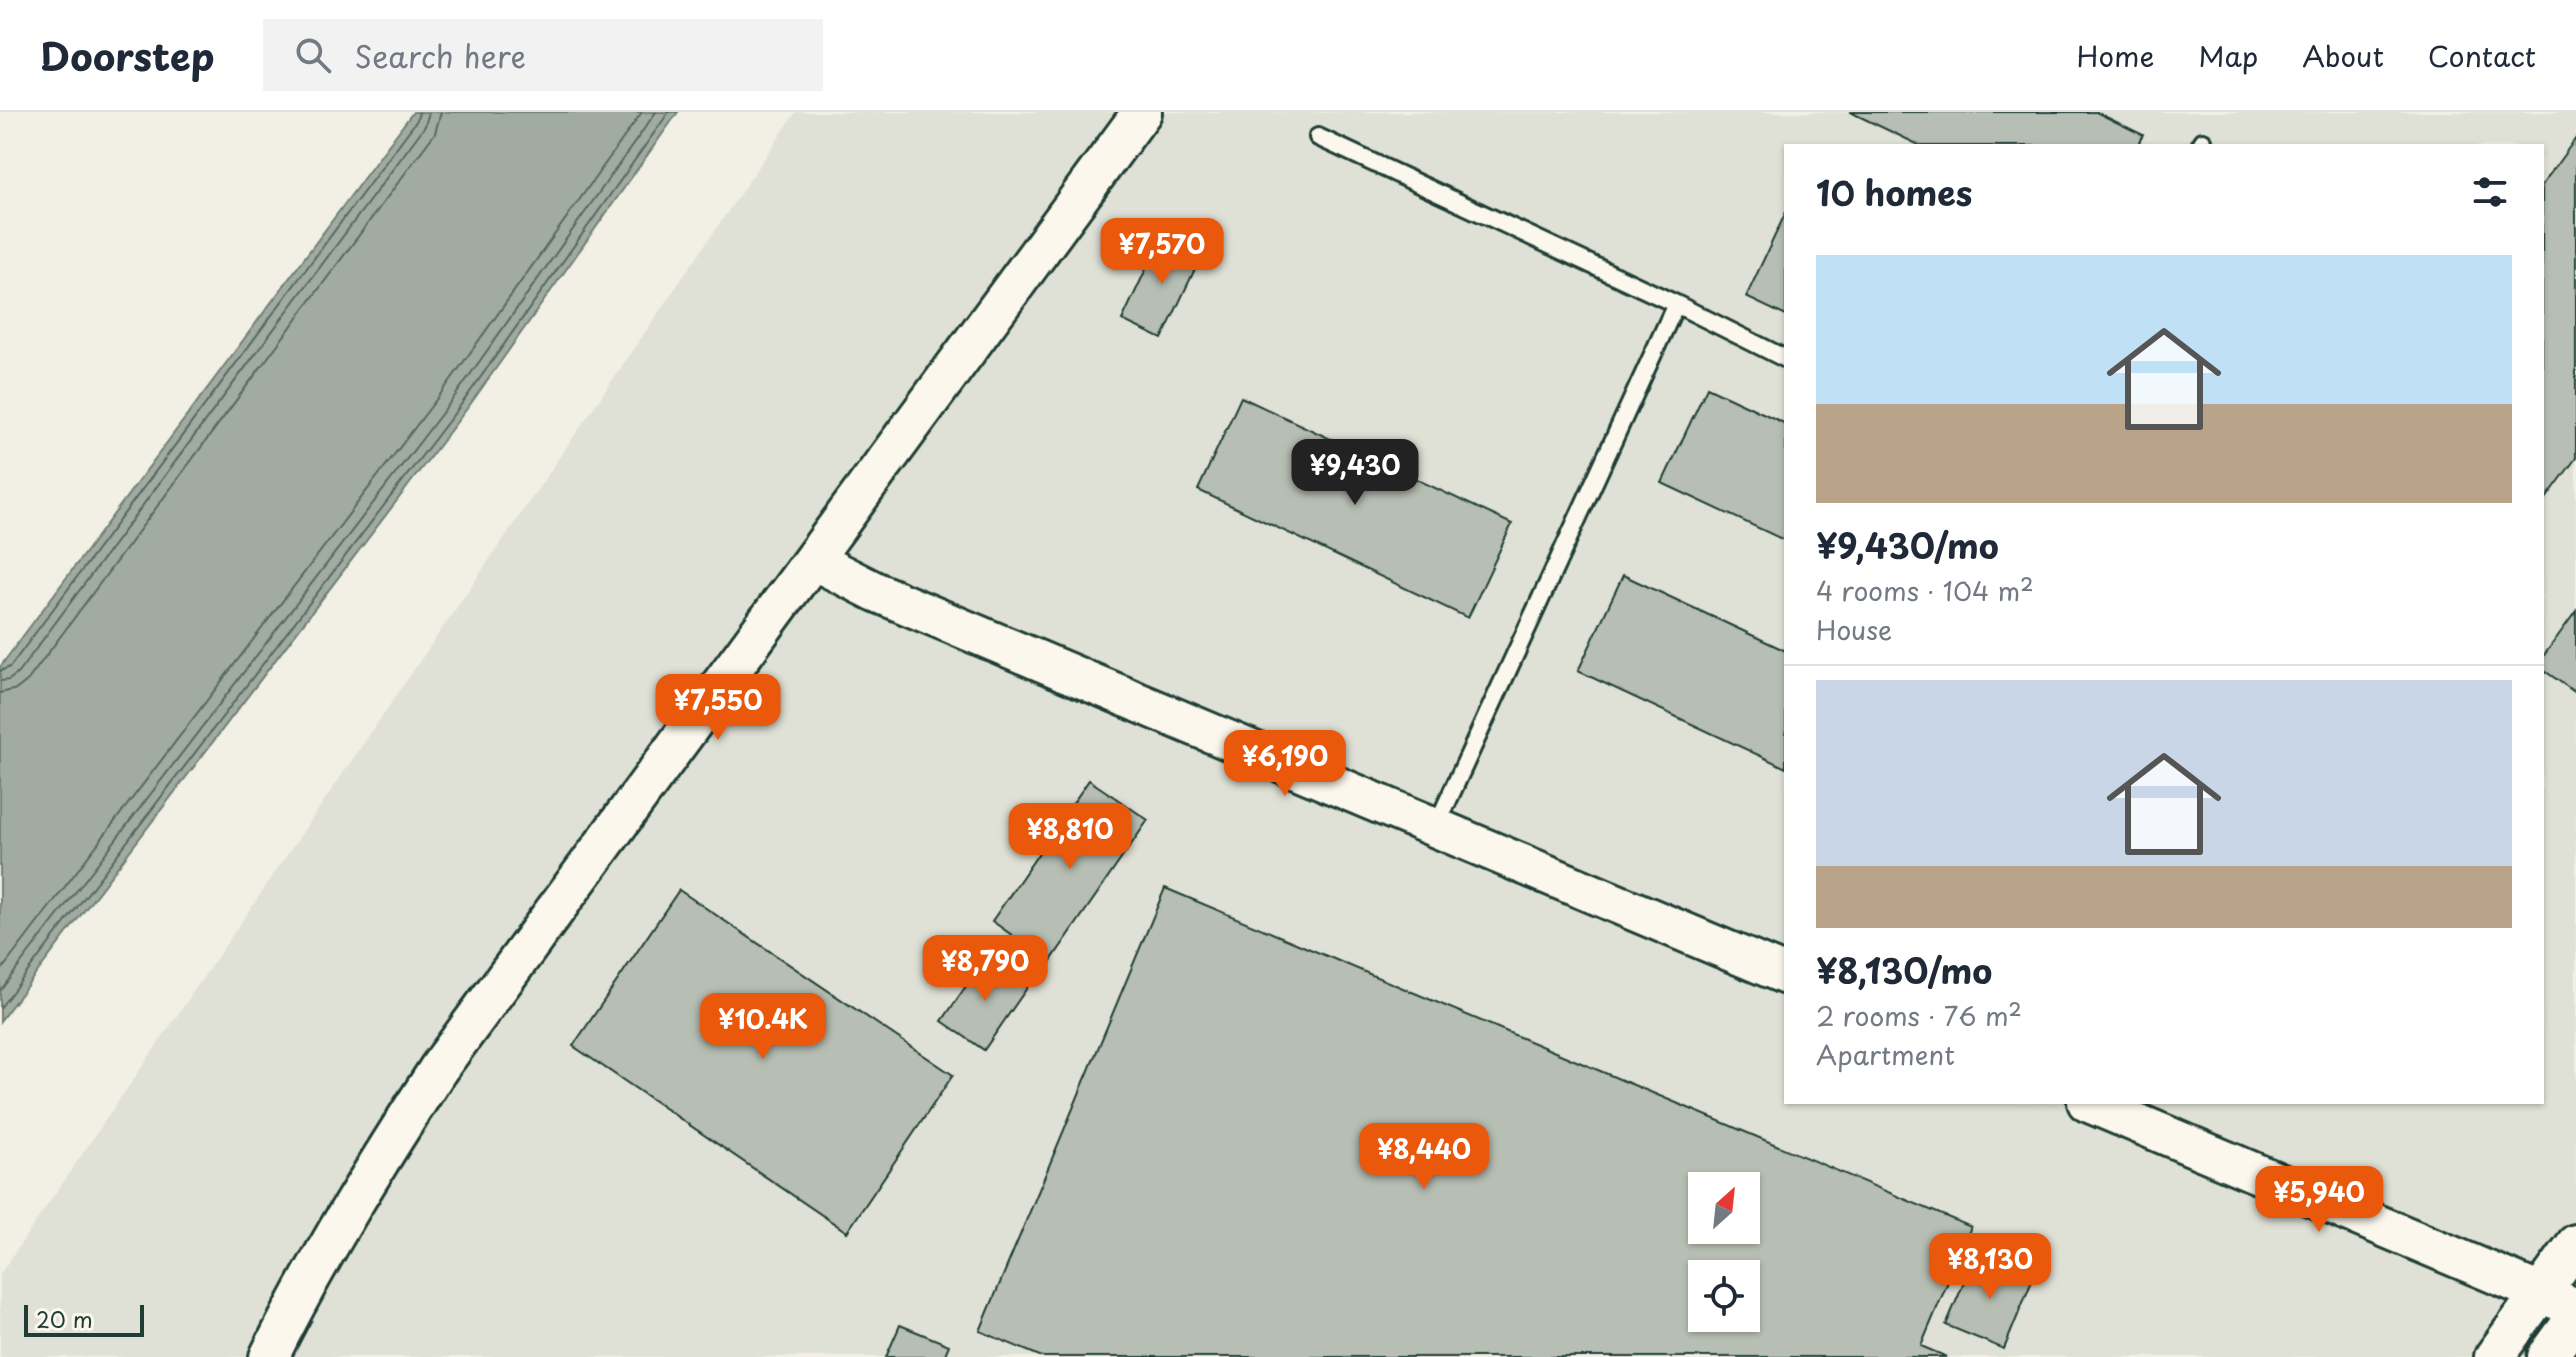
<!DOCTYPE html>
<meta charset="utf-8">
<style>
body{margin:0;font-family:"Playpen Sans",sans-serif;background:#f2f2f3;color:#1f2937;height:100vh;display:flex;flex-direction:column;font-size:30px;white-space:nowrap}
*{box-sizing:border-box;margin:0}
p{font-size:26px;color:#747a83}
.icon{flex:none;width:44px;height:44px;fill:none;stroke:currentColor;stroke-width:2;stroke-linecap:round;stroke-linejoin:round}
.map{position:relative;flex:1;overflow:hidden}
.side{position:absolute;left:1784px;top:32px;width:760px;height:960px;display:flex;flex-direction:column;background:#fff;border-radius:0px;box-shadow:0 2px 6px #0004}
.side>*{flex:none}
.needle{width:52px;rotate:27deg}
.tools{position:absolute;left:1688px;top:1060px;display:grid;gap:16px}
.tools a{display:grid;place-items:center;width:72px;height:72px;border-radius:0px;background:#fff;box-shadow:0 2px 6px #0004;font-size:40px}
.scale{position:absolute;left:24px;bottom:20px;width:120px;box-sizing:border-box;padding-left:8px;border:4px solid #1f3d34;border-top:0;font-size:22px;line-height:28px;white-space:nowrap;color:#1f3d34;-webkit-text-stroke:6px #fbf7ec;paint-order:stroke}
.price{position:absolute;translate:-50% -68px;padding:0 18px;border-radius:16px;background:#ea580c;color:#fff;font-size:26px;line-height:52px;filter:drop-shadow(0 2px 4px #0008)}
.price::after{content:'';position:absolute;left:50%;top:48px;width:24px;height:18px;margin-left:-12px;background:inherit;clip-path:polygon(0 0,100% 0,50% 100%)}
.price.on{background:#222;color:#fff}
ul{padding:0;list-style:none}
li{display:grid;align-content:center;gap:16px;height:424px;padding:0 32px}
li+li{border-top:2px solid #e0e1e3}
li span{display:grid;place-items:center;height:248px;border-radius:0px;color:#555}
li>.icon{margin-inline-start:auto}
span .icon{width:144px;height:144px;fill:#fffc;stroke-width:1}
li b{font-size:34px}
h2{display:flex;justify-content:space-between;align-items:center;height:96px;padding:0 32px;font-size:34px}
header{display:flex;align-items:center;gap:48px;box-sizing:border-box;height:112px;padding:0 40px;background:#fff;border-bottom:2px solid #e0e1e3}
header strong{font-size:38px}
nav{display:flex;gap:44px;margin-inline-start:auto;font-size:28px}
.search{width:560px;height:72px;background:#f2f2f3;display:flex;align-items:center;gap:20px;box-sizing:border-box;padding:0 28px;border-radius:0px;color:#747a83;font-size:30px}
.map>svg:first-child{display:block}
.built{fill:#e0e1d6;fill-rule:evenodd}
.water{fill:#a2aba1;stroke:#6e7f75;stroke-width:2}
.lines{fill:none;stroke-linecap:round;stroke-linejoin:round}
.shore{stroke:#536960;stroke-width:2}
.building{fill:#b7beb3;stroke:#1f3d34;stroke-width:2;fill-rule:evenodd}
.service-casing{stroke:#1f3d34;stroke-width:22}
.tertiary-casing{stroke:#1f3d34;stroke-width:44}
.service{stroke:#fbf7ec;stroke-width:16}
.tertiary{stroke:#fbf7ec;stroke-width:38}
</style>
<header>
<strong>Doorstep</strong>
<div class="search"><svg class="icon" aria-label="search" viewBox="0 0 24 24"><circle cx="10" cy="10" r="6"/><path d="M15 15l6 6"/></svg>Search here</div>
<nav><a>Home</a><a>Map</a><a>About</a><a>Contact</a></nav>
</header>
<div class="map">
<svg width="2576" height="1245" viewBox="0 0 2576 1245">
<rect width="100%" height="100%" fill="#f2f0e5"/>
<filter id="ink" filterUnits="userSpaceOnUse"><feTurbulence type="fractalNoise" baseFrequency=".0125" numOctaves="2"/><feDisplacementMap in="SourceGraphic" scale="16" xChannelSelector="R" yChannelSelector="G"/><feConvolveMatrix kernelMatrix="1 2 1 2 8 2 1 2 1" color-interpolation-filters="sRGB"/></filter>
<g filter="url(#ink)">
<!-- built -->
<path class="built" d="M 796,0 L 2576,0 L 2576,1245 L 0,1245 L 0,1162 ZM 1786,34 L 2542,34 L 2542,990 L 1786,990 ZM 1702,1074 L 1746,1074 L 1746,1118 L 1702,1118 ZM 1702,1162 L 1746,1162 L 1746,1206 L 1702,1206 Z"/>
<!-- water -->
<path class="water" d="M 413,0 L 678,0 L 469,294 L 0,909 L 0,555 Z"/>
<g class="lines">
<!-- shore -->
<path class="shore" d="M 0,559 L 10,555 L 417,8 L 419,0
M 0,569 L 9,568 L 18,561 L 425,14 L 429,0
M 0,581 L 17,577 L 28,568 L 435,21 L 441,0
M 0,860 L 445,276 L 642,0
M 0,879 L 455,284 L 656,0
M 0,896 L 463,290 L 669,0"/>
</g>
<!-- building -->
<path class="building" d="M 1850,0 L 2096,0 L 2143,23 L 2137,34 L 1921,34 Z
M 2576,26 L 2576,346 L 2542,392 L 2542,73 Z
M 1786,100 L 1786,204 L 1746,185 Z
M 1163,121 L 1203,140 L 1162,227 L 1122,208 Z
M 1707,275 L 1786,312 L 1786,429 L 1662,371 Z
M 1241,285 L 1512,412 L 1468,506 L 1198,378 Z
M 1623,463 L 1786,539 L 1786,656 L 1578,559 Z
M 2576,499 L 2576,581 L 2542,557 L 2542,546 Z
M 1089,668 L 1148,708 L 1050,850 L 992,809 Z
M 1165,776 L 1971,1115 L 1921,1234 L 1947,1245 L 1042,1245 L 980,1219 ZM 1702,1074 L 1746,1074 L 1746,1118 L 1702,1118 ZM 1702,1162 L 1746,1162 L 1746,1206 L 1702,1206 Z
M 679,778 L 953,963 L 847,1120 L 573,934 Z
M 986,845 L 1029,873 L 984,938 L 942,909 Z
M 1977,1140 L 2034,1164 L 2004,1237 L 1946,1213 Z
M 900,1213 L 949,1233 L 944,1245 L 886,1245 Z"/>
<g class="lines">
<!-- service casing -->
<g class="service-casing">
<path id="service" d="M 1318,25 L 1676,192 L 1786,247
M 2200,34 L 2203,29
M 1445,695 L 1676,192"/>
</g>
<!-- tertiary casing -->
<g class="tertiary-casing">
<path id="tertiary" d="M 813,448 L 876,480 L 1786,863
M 2087,990 L 2576,1196
M 269,1245 C 319,1144 378,1050 439,956 L 1142,0
M 2494,1245 L 2576,1132
M 2547,1245 L 2576,1205"/>
</g>
<!-- service -->
<use href="#service" class="service"/>
<!-- tertiary -->
<use href="#tertiary" class="tertiary"/>
</g>
</g>
</svg>
<div class="tools">
<a><svg class="needle" viewBox="-14 -14 28 28"><path d="M0-13l5 13h-10z" fill="#e53935"/><path d="M0 13l5-13h-10z" fill="#747a83"/></svg></a>
<a><svg class="icon" aria-label="locate" viewBox="0 0 24 24"><circle cx="12" cy="12" r="6"/><path d="M12 2v4M12 18v4M2 12h4M18 12h4"/></svg></a>
</div>
<div class="scale">20 m</div>
<b class="price" style="left:1162px;top:174px">¥7,570</b>
<b class="price on" style="left:1355px;top:395px">¥9,430</b>
<b class="price" style="left:718px;top:630px">¥7,550</b>
<b class="price" style="left:1285px;top:686px">¥6,190</b>
<b class="price" style="left:1070px;top:759px">¥8,810</b>
<b class="price" style="left:985px;top:891px">¥8,790</b>
<b class="price" style="left:763px;top:949px">¥10.4K</b>
<b class="price" style="left:1424px;top:1079px">¥8,440</b>
<b class="price" style="left:2319px;top:1122px">¥5,940</b>
<b class="price" style="left:1990px;top:1189px">¥8,130</b>
<section class="side">
<h2>10 homes<svg class="icon" aria-label="filters" viewBox="0 0 24 24"><path d="M4 7h16M4 17h16"/><circle cx="9" cy="7" r="2"/><circle cx="15" cy="17" r="2"/></svg></h2>
<ul>
<li><span style="background:linear-gradient(#bfe0f5 60%,#b9a48a 0)"><svg class="icon" aria-label="home" viewBox="0 0 24 24"><path d="M3 11l9-7 9 7M6 9v11h12V9"/></svg></span><div><b>¥9,430/mo</b><p>4 rooms · 104 m²</p><p>House</p></div></li>
<li><span style="background:linear-gradient(#c9d6e8 75%,#b9a48a 0)"><svg class="icon" aria-label="home" viewBox="0 0 24 24"><path d="M3 11l9-7 9 7M6 9v11h12V9"/></svg></span><div><b>¥8,130/mo</b><p>2 rooms · 76 m²</p><p>Apartment</p></div></li>
</ul>
</section>
</div>
